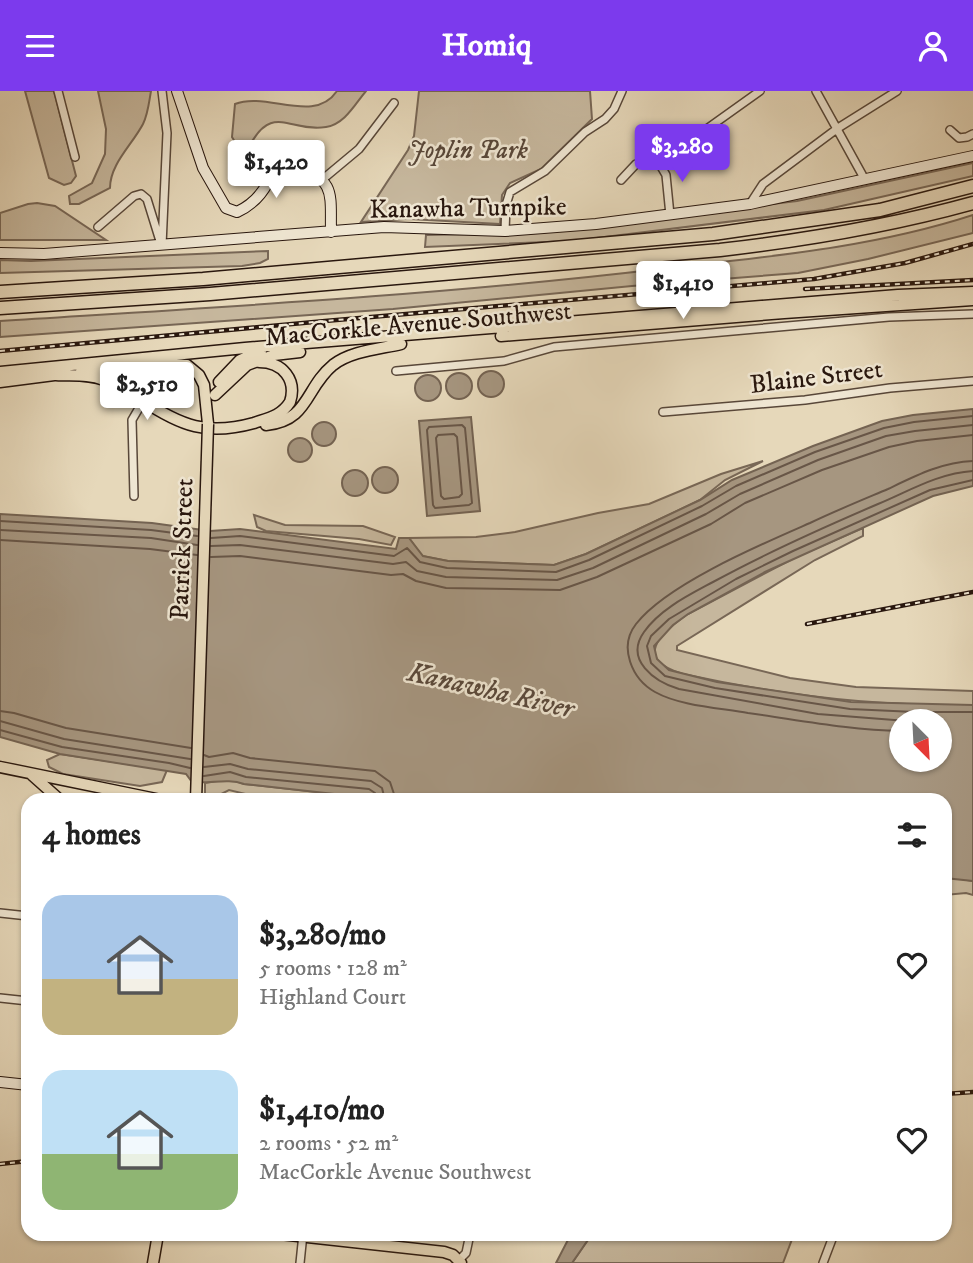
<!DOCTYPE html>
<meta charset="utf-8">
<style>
body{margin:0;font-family:"IM FELL DW Pica",serif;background:#f6f6f6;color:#222;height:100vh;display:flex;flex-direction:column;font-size:26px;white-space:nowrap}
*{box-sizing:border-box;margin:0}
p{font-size:23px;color:#767676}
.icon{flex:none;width:38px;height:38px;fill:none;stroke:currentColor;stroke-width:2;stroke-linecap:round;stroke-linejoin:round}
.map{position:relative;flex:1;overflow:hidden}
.drawer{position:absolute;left:21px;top:702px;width:931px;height:448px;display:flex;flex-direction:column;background:#fff;border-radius:21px;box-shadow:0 2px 5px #0004}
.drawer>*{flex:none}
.needle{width:46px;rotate:156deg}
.buttons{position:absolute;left:889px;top:618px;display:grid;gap:14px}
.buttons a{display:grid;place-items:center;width:63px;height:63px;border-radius:50%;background:#fff;box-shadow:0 2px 5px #0004;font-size:35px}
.price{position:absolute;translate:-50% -60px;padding:0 16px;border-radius:7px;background:#fff;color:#222;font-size:23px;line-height:46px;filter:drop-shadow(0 2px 4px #0008)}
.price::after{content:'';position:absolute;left:50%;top:42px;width:21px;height:16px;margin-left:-10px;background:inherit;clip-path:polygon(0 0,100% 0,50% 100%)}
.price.selected{background:#7c3aed;color:#fff}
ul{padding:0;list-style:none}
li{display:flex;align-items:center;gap:21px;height:175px;padding:0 21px}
li span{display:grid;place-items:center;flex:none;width:196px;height:140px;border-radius:21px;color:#555}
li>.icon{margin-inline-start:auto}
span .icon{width:84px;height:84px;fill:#fffc;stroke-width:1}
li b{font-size:30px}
h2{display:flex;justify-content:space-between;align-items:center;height:84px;padding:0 21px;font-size:30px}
header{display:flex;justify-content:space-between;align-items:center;height:91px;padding:0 21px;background:#7c3aed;color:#fff;font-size:32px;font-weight:700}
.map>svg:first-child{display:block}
.green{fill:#c6b79d;stroke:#786756;stroke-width:2}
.water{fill:#a69680;stroke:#746352;stroke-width:2;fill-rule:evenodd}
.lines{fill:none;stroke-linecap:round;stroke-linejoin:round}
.shore{stroke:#685647;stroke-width:2}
.street-casing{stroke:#584739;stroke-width:10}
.secondary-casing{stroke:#29170e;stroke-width:12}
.primary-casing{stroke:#29170e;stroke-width:13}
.highway-casing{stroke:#29170e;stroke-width:15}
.street{stroke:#efe6d2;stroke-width:7}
.secondary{stroke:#efe6d2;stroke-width:10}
.primary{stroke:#e6d8ba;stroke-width:10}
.highway{stroke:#e6d8ba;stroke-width:12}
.rail-casing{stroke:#29170e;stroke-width:4.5}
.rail{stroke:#efe6d2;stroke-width:2;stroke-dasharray:5;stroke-linecap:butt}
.primary-bridge-casing{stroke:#29170e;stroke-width:13;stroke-linecap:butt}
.primary-bridge{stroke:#e6d8ba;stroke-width:10}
.labels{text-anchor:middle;stroke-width:5;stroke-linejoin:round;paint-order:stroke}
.park-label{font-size:26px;font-style:italic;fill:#584739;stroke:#efe6d2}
.street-label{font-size:26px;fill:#29170e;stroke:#efe6d2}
.water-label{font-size:28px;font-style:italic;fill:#5b4a3c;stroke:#efe6d2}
</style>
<header><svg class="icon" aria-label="menu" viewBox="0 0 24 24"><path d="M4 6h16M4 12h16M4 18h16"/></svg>Homiq<svg class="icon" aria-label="person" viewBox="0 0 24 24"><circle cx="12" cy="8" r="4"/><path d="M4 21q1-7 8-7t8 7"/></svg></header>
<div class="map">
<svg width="973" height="1172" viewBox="0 0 973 1172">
<rect width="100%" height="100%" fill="#e6d8ba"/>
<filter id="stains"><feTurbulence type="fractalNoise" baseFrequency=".00286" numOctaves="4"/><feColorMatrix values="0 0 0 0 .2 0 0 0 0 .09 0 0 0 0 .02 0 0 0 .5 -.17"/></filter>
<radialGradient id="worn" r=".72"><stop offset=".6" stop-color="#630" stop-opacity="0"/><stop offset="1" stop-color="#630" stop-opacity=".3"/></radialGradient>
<!-- green -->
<path class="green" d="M 25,0 L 54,0 L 76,85 L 71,92 L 64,94 L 49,87 Z
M 98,0 L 151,0 C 149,11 148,23 143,33 C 132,54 110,73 110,97 L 79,113 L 70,113 L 69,105 L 92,92 L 105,63 L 106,38 Z
M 337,0 L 366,0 C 355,13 345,33 326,36 C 290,42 272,11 249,56 L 238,56 L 232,46 L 235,13 C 267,0 314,34 337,0 Z
M 419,0 L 590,0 L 592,28 L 541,78 L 510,92 L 502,104 L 500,133 L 409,128 L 361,131 L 408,59 L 414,45 Z
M 973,72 L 973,85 L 824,119 L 572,150 L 425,156 L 426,144 L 540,142 L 797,110 Z
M 37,112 L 55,115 L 106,149 L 0,149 L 0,122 L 28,113 Z
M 973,124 L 973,142 L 868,168 L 798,182 L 632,195 L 393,218 L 0,246 L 0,230 C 220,216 441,204 660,178 C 765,166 872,157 973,124 Z
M 268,160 L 268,168 L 260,172 L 242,175 L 0,182 L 0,169 L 31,170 Z
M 763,370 L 725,389 L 700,409 L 586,463 L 554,474 L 448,470 L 422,465 L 409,447 L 476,446 L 515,441 L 598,422 L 649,413 L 721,383 Z
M 254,424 L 285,434 L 363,435 L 395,446 L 391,454 L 359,448 L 266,440 L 257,436 Z
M 863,437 L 863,445 L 815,469 L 677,555 L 677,559 L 790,587 L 856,596 L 973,600 L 973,614 C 875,616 779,604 683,583 C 633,568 659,543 688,523 L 796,466 Z
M 60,663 L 167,679 L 162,691 L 140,695 L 63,683 L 49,676 L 47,669 Z
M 230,688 L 244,693 L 388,709 L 270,709 L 229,699 L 219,704 L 219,709 L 205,709 L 205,692 Z
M 949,786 L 973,790 L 973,804 L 966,802 L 945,804 L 945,787 Z
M 592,1143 L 794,1143 L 783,1172 L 572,1172 Z"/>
<!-- water -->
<path class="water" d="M478 293a13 13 0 1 1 26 0a13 13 0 1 1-26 0Z
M446 295a13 13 0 1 1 26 0a13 13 0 1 1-26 0Z
M415 297a13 13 0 1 1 26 0a13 13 0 1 1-26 0Z
M 973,318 L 973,395 L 933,405 L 765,481 L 688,523 L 673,534 L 654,555 L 657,568 L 669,579 L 717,591 L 851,611 L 973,614 L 973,790 L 945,787 L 945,709 L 388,709 L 244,693 C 227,687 211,693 192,691 L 186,683 L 60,663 L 0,646 L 0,423 L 152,432 L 210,440 L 240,438 L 396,458 L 399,447 L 409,447 L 423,465 L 448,470 L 554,474 L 586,463 L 700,409 L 732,389 L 813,355 L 882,330 L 913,324 ZM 901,630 L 940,630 L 940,668 L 901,668 Z
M 471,326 L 480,420 L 427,425 L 419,330 Z
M312 343a12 12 0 1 1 24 0a12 12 0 1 1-24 0Z
M288 359a12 12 0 1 1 24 0a12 12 0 1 1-24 0Z
M372 389a13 13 0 1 1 26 0a13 13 0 1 1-26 0Z
M342 392a13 13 0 1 1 26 0a13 13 0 1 1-26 0Z
M 571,1143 L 592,1143 L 572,1172 L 556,1172 Z"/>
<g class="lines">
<!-- shore -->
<path class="shore" d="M 462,334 L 465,337 L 472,412 L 469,414 L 435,417 L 433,414 L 427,339 L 429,336 Z
M 454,343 L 457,346 L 462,403 L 459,406 L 444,408 L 441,405 L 436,347 L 438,344 Z
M 973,389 L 930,399 L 793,460 L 736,488 L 669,528 L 651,545 L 647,555 L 651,572 L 665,585 L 715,597 L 850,618 L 915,621 L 973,621
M 0,430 L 151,439 L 197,445
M 0,439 L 151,447 L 197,454
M 211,447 L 240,445 L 394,465 L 407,457 L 420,471 L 447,477 L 556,481 L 589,469 L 702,415 L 736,395 L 815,361 L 884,337 L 914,331 L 973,325
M 0,449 L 150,458 L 197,464
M 211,455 L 240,454 L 393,473 L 406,471 L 417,480 L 446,486 L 557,489 L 593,477 L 706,423 L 740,403 L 818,369 L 886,345 L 915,340 L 973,334
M 211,466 L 240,465 L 391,484 L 403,483 L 416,490 L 446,497 L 560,499 L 597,486 L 711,433 L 745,412 L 822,379 L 889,356 L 917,350 L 973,344
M 0,620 L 14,622 L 66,637 L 191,657
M 0,630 L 64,648 L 190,668
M 907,630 L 818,623 L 679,598 C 655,591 624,569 644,541 C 660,518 689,504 713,491 C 766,462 822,437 878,413 C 909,400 939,382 973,380
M 0,639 L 62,656 L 169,672 L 190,677
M 901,640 C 849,639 799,629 748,622 C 720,617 680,615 655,601 C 632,588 618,556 636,533 C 667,493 762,453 810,432 C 835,420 862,409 888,398 C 915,385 942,371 973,370
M 204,664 L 209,666 L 233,662 L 250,667 L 375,680 L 390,691 L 396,709
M 204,676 L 230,673 L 248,678 L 371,690 L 382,697 L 385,709
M 204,685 L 230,681 L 246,686 L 369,698 L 375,702 L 376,709"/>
<!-- street casing -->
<g class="street-casing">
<path id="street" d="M 58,0 L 75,66
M 816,0 L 864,87
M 950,39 L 959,47 L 967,46 L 973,43
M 659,72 L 760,0
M 659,72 L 666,84 L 670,124
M 323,88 L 359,58 L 394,12
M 621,89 L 636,73 L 659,72
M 750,113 L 763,93 L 838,37 L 897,0
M 98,136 L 134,105 L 141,103 L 147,108 L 160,150
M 505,140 L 506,114 L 510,101 L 545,80 L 585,41 L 605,28 L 614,18 L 622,0
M 162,154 L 167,42 L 162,0
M 396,280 L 504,270 L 554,256 L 889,226 L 973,223
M 663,321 L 805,309 L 890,297 L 973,290
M 134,405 L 132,329 L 166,271
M 0,822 L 28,825
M 0,907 L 28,910
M 459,1169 L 466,1162 L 470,1143
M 300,1172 L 303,1143
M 823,1172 L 834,1143"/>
</g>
<!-- secondary casing -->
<g class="secondary-casing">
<path id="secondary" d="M 177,0 L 203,77 L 226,117 L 237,121 C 252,114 261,105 268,91 C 271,87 273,80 276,77 C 282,72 291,75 297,77 C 337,88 330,106 331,141
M 0,162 L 44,163 L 384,136 L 505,140 L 596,133 L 750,113 L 973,65
M 0,991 L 28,994"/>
</g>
<!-- primary casing -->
<g class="primary-casing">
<path id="primary" d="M 501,245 L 784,222 L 973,209
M 0,281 L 245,257 L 898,204 L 973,201
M 81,281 L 165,273 L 187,274 L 199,284 L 204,294 L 208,333
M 56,284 C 73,285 88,283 104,289 C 118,293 131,301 142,309 C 181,335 207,345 254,332 C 269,327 281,325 290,311 C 297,289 283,271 259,271
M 0,291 L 62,283
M 219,291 L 240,269 L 261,260
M 215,304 L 247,274 L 274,264 L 300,261
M 266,334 C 309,330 305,297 333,274 C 351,260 379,258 401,253
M 0,676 L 161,709
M 32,684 L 60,709
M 280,1143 L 444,1161 L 453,1164 L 461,1172
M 153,1172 L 158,1143"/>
</g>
<!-- highway casing -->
<g class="highway-casing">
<path id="highway" d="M 0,201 L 203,188 L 713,143 L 880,119 L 973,95
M 0,217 L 210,203 L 720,159 C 806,149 890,135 973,112"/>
</g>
<!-- street -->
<use href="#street" class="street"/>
<!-- secondary -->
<use href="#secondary" class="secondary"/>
<!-- primary -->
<use href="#primary" class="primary"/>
<!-- highway -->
<use href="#highway" class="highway"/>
<!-- rail casing -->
<g class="rail-casing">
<path id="rail" d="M 805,198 L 973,189
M 0,260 L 325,230 L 814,188 L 905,172 L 973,153
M 807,533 L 973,501
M 945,1003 L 973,1001
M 0,1073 L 28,1070"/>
</g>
<!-- rail -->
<use href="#rail" class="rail"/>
<!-- primary-bridge casing -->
<g class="primary-bridge-casing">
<path id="primary-bridge" d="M 196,709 L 208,333"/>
</g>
<!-- primary-bridge -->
<use href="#primary-bridge" class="primary-bridge"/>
</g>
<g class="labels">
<!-- park labels -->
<g class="park-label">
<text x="468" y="67">Joplin Park</text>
</g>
<!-- street labels -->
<g class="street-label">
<text transform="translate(468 116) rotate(-1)" y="9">Kanawha Turnpike</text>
<text transform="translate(418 232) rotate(-5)" y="9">MacCorkle Avenue Southwest</text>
<text transform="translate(816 285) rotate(-7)" y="9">Blaine Street</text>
<text transform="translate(181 458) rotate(-88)" y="9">Patrick Street</text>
</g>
<!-- water labels -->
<g class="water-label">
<text transform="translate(491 598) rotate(13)" y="10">Kanawha River</text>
</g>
</g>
<rect width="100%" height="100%" filter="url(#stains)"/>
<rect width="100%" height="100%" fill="url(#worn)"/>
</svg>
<div class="buttons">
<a><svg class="needle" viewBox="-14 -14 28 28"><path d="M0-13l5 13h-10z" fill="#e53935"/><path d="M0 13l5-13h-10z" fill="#767676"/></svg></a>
</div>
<b class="price selected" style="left:682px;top:93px">$3,280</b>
<b class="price" style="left:276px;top:109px">$1,420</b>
<b class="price" style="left:683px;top:230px">$1,410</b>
<b class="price" style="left:147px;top:331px">$2,510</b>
<section class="drawer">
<h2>4 homes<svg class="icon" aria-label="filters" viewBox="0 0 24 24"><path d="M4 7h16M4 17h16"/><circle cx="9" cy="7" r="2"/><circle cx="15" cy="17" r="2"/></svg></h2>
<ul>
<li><span style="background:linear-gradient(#a9c7e8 60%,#c2b280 0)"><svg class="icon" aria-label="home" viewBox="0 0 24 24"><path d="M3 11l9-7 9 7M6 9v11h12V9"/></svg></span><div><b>$3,280/mo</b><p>5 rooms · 128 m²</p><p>Highland Court</p></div><svg class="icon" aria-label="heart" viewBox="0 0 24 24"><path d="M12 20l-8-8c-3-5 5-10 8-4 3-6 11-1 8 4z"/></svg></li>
<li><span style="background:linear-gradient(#bfe0f5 60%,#8fb573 0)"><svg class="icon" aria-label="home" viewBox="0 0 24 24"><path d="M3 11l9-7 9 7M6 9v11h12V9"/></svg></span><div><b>$1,410/mo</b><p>2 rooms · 52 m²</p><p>MacCorkle Avenue Southwest</p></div><svg class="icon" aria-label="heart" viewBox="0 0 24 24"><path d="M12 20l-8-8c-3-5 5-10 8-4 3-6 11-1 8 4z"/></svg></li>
</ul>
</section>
</div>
